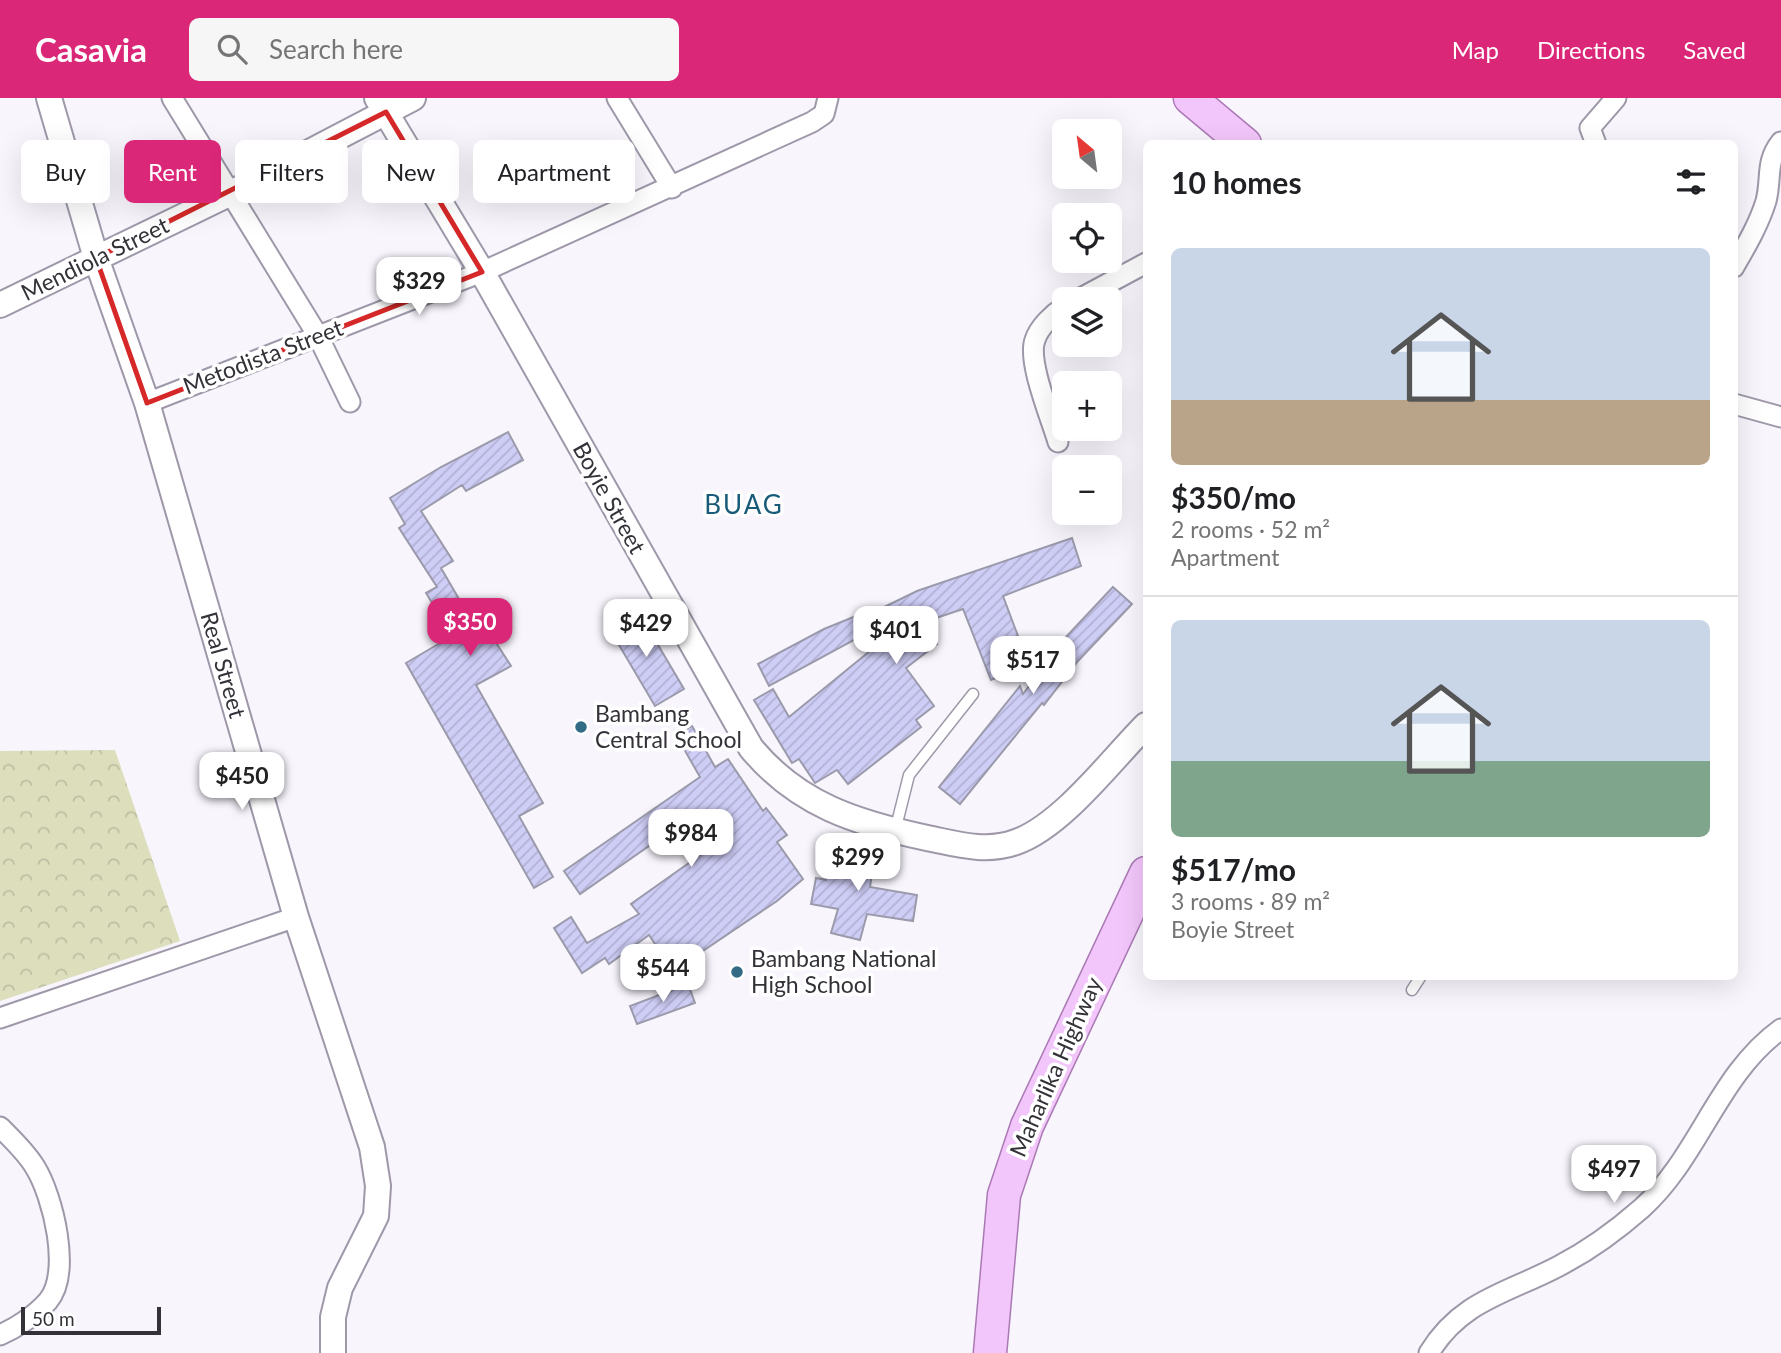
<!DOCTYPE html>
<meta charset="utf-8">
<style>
body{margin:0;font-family:Lato,sans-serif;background:#f6f6f6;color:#202124;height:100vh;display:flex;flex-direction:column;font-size:26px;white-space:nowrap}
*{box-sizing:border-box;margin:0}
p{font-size:23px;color:#757577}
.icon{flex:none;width:38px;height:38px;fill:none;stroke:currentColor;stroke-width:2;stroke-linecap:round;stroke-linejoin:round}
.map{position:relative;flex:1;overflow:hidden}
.panel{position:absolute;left:1143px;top:42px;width:595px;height:840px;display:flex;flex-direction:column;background:#fff;border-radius:10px;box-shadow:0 7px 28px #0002}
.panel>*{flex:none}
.banner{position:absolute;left:21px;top:42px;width:665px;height:63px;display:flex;gap:14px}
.needle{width:46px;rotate:331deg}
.buttons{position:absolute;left:1052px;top:21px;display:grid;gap:14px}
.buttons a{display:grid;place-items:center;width:70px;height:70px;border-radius:10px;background:#fff;box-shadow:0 7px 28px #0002;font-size:35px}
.scale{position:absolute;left:21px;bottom:18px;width:140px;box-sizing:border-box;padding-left:7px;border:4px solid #343138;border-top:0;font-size:19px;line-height:24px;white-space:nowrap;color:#343138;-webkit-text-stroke:5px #fff;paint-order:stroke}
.price{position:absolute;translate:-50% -60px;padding:0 16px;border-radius:14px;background:#fff;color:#222;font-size:23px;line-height:46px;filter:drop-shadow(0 2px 4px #0008)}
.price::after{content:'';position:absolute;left:50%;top:42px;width:21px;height:16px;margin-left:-10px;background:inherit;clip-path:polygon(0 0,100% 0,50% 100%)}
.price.selected{background:#db2777;color:#fff}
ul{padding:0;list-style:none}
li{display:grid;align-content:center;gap:14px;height:371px;padding:0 28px}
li+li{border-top:2px solid #e0e0e0}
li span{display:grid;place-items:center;height:217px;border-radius:10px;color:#555}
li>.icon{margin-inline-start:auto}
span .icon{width:126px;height:126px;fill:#fffc;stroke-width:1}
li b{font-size:30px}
h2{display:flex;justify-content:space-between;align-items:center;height:84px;padding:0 28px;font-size:30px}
.pill{padding:0 24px;border-radius:10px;background:#fff;box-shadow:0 7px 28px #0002;font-size:24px;line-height:63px}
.pill.selected{background:#db2777;color:#fff}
header{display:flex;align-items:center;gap:42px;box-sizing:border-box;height:98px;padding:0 35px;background:#db2777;color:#fff}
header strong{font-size:33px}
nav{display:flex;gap:38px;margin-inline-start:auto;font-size:24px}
.search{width:490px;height:63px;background:#f6f6f6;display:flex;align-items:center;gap:18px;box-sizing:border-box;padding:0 24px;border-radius:10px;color:#757577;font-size:26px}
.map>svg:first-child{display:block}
.forest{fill:url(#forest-crowns)}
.building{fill:url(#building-hatch);stroke:#9a9aab;stroke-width:2}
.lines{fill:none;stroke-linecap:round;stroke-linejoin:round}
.service-casing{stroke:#9e98a9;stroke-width:13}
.minor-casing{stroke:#9e98a9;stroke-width:23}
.tertiary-casing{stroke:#9e98a9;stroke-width:28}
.primary-casing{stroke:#aa79b4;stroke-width:35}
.service{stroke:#fff;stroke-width:10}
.minor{stroke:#fff;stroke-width:19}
.tertiary{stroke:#fff;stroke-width:24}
.primary{stroke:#f2c6fa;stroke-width:32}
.marked{fill:none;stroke:#d62828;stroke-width:5;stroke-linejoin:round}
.poi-dot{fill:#336b85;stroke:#fff;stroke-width:2.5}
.labels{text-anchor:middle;stroke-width:7;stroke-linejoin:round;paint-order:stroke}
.street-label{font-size:23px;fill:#343138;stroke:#fff}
.poi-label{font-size:23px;fill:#343138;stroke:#fff;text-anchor:start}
.quarter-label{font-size:26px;letter-spacing:2px;fill:#195c79;stroke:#fff}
</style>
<header>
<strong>Casavia</strong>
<div class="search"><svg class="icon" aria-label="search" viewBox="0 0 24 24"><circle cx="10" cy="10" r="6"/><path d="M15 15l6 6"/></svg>Search here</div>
<nav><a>Map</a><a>Directions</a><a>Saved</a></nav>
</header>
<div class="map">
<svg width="1781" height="1255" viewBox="0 0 1781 1255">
<defs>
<pattern id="forest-crowns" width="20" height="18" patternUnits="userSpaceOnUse" patternTransform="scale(1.75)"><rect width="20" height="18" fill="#dcdebc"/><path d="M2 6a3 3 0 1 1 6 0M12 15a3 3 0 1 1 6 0" fill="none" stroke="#bdbfa2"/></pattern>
<pattern id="building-hatch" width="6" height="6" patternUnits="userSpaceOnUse" patternTransform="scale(1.75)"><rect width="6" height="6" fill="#cecdf6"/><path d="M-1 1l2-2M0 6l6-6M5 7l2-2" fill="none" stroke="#b2b0d4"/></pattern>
</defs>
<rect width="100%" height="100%" fill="#f8f5fd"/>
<!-- forest -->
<path class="forest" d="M 115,652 L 180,843 L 0,903 L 0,653 Z"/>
<!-- building -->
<path class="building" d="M 508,334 L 523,362 L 466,393 L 462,387 L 421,413 L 453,463 L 441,470 L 473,525 L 480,520 L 511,568 L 476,587 L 543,705 L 519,718 L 553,779 L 534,790 L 406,565 L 452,538 L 426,495 L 437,489 L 399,430 L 405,426 L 390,400 L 441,369 Z
M 1072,440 L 1081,468 L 1003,498 L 1018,538 L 1001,544 L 1013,573 L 991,582 L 963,511 L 921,525 L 937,546 L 906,570 L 934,608 L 916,622 L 921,629 L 848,686 L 837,672 L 815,685 L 799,661 L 792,665 L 754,602 L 773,591 L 789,619 L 903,526 L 898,518 L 769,588 L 758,566 L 824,531 L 873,511 L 874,514 L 917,493 Z
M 1113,489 L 1132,506 L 1078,563 L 1044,607 L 1042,605 L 960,706 L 939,689 L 1020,588 L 1023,596 L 1066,539 Z
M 638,513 L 684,591 L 655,608 L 609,530 Z
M 692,628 L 715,669 L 728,661 L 763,713 L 766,710 L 787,737 L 777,744 L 803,781 L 777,803 L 673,873 L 649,837 L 609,866 L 605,860 L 582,875 L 554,830 L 571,819 L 587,845 L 639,816 L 631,806 L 703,755 L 682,725 L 580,796 L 564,773 L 700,679 L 676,637 Z
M 831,747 L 875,754 L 870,789 L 917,797 L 913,823 L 867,816 L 860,842 L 831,835 L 838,811 L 811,806 L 816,780 L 826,782 Z
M 688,886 L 695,905 L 637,926 L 630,908 Z"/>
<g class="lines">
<!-- service casing -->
<g class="service-casing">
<path id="service" d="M 895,733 L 909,677 L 973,596
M 1412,892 L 1421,878"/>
</g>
<!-- minor casing -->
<g class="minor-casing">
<path id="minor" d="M 172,0 L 318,238 L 350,304
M 617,0 L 672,90
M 1596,46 L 1590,30 L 1616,0
M 1734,169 C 1746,148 1759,126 1766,103 C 1772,80 1765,64 1781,44
M 1079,201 L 1146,165
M 147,305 L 482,174 L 812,24 L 824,16 L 828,0
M 1734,306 L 1781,319
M 1058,344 C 1051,320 1027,263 1035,242 C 1039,229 1053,216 1064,209
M 0,920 L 296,819
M 0,1029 C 12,1041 26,1054 35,1069 C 53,1098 72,1175 48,1203 C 36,1217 16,1230 0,1237
M 1429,1255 C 1461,1202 1508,1195 1559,1168 C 1588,1153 1617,1132 1642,1110 C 1699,1059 1718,976 1781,931"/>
</g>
<!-- tertiary casing -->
<g class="tertiary-casing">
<path id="tertiary" d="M 49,0 L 96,160 L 147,305 L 296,819 L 372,1049 L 378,1088 L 376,1118 L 340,1190 L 333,1219 L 333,1255
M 377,0 L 482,174 L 751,650 C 798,707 857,725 927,740 C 957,746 986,755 1016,744 C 1062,728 1112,661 1146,627
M 0,207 L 231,95 L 413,0"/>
</g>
<!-- primary casing -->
<g class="primary-casing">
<path id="primary" d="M 1190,0 L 1245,46
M 990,1255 L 1004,1097 L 1027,1028 L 1146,775"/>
</g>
<!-- service -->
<use href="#service" class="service"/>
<!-- minor -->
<use href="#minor" class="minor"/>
<!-- tertiary -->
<use href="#tertiary" class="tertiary"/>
<!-- primary -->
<use href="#primary" class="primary"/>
</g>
<!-- marked area -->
<path class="marked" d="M 386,14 L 482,174 L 147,305 L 96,160 Z"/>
<!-- markers -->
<g class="poi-dot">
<circle cx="581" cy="629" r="7"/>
<circle cx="737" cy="874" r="7"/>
</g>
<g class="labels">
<!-- street labels -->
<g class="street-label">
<text transform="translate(95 161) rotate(-26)" y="8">Mendiola Street</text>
<text transform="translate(263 259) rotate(-21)" y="8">Metodista Street</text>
<text transform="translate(609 400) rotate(61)" y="8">Boyie Street</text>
<text transform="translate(223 567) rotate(74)" y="8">Real Street</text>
<text transform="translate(1056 969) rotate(-66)" y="8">Maharlika Highway</text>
</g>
<!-- poi labels -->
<g class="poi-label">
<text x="595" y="624">Bambang<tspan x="595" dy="26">Central School</tspan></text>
<text x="751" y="869">Bambang National<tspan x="751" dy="26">High School</tspan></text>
</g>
<!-- quarter labels -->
<g class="quarter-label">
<text x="744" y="416">BUAG</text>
</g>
</g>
</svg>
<div class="buttons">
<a><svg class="needle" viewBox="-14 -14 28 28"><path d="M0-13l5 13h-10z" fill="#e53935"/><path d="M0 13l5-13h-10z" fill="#757577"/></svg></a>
<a><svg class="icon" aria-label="locate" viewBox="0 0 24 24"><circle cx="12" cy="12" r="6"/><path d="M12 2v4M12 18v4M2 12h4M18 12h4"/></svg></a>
<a><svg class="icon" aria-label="layers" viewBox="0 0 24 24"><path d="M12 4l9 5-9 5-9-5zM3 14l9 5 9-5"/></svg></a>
<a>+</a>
<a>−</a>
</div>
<div class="scale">50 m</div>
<b class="price" style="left:419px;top:219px">$329</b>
<b class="price selected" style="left:470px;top:560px">$350</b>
<b class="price" style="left:646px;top:561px">$429</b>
<b class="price" style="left:896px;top:568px">$401</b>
<b class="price" style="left:1033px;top:598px">$517</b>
<b class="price" style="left:242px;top:714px">$450</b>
<b class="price" style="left:691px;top:771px">$984</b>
<b class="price" style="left:858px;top:795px">$299</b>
<b class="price" style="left:663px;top:906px">$544</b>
<b class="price" style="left:1614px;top:1107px">$497</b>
<div class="banner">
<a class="pill">Buy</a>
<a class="pill selected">Rent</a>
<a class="pill">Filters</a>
<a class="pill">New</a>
<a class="pill">Apartment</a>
</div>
<section class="panel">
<h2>10 homes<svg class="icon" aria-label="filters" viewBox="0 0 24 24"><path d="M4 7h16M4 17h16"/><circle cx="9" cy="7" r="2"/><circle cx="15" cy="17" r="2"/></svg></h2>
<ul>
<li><span style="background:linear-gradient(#c9d6e8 70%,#b9a48a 0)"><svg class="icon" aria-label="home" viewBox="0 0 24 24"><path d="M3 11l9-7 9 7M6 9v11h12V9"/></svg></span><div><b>$350/mo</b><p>2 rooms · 52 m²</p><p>Apartment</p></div></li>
<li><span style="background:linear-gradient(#c9d6e8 65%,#7fa58c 0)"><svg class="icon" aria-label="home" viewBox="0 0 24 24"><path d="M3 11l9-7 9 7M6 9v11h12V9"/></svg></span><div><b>$517/mo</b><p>3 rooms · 89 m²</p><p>Boyie Street</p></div></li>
</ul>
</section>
</div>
